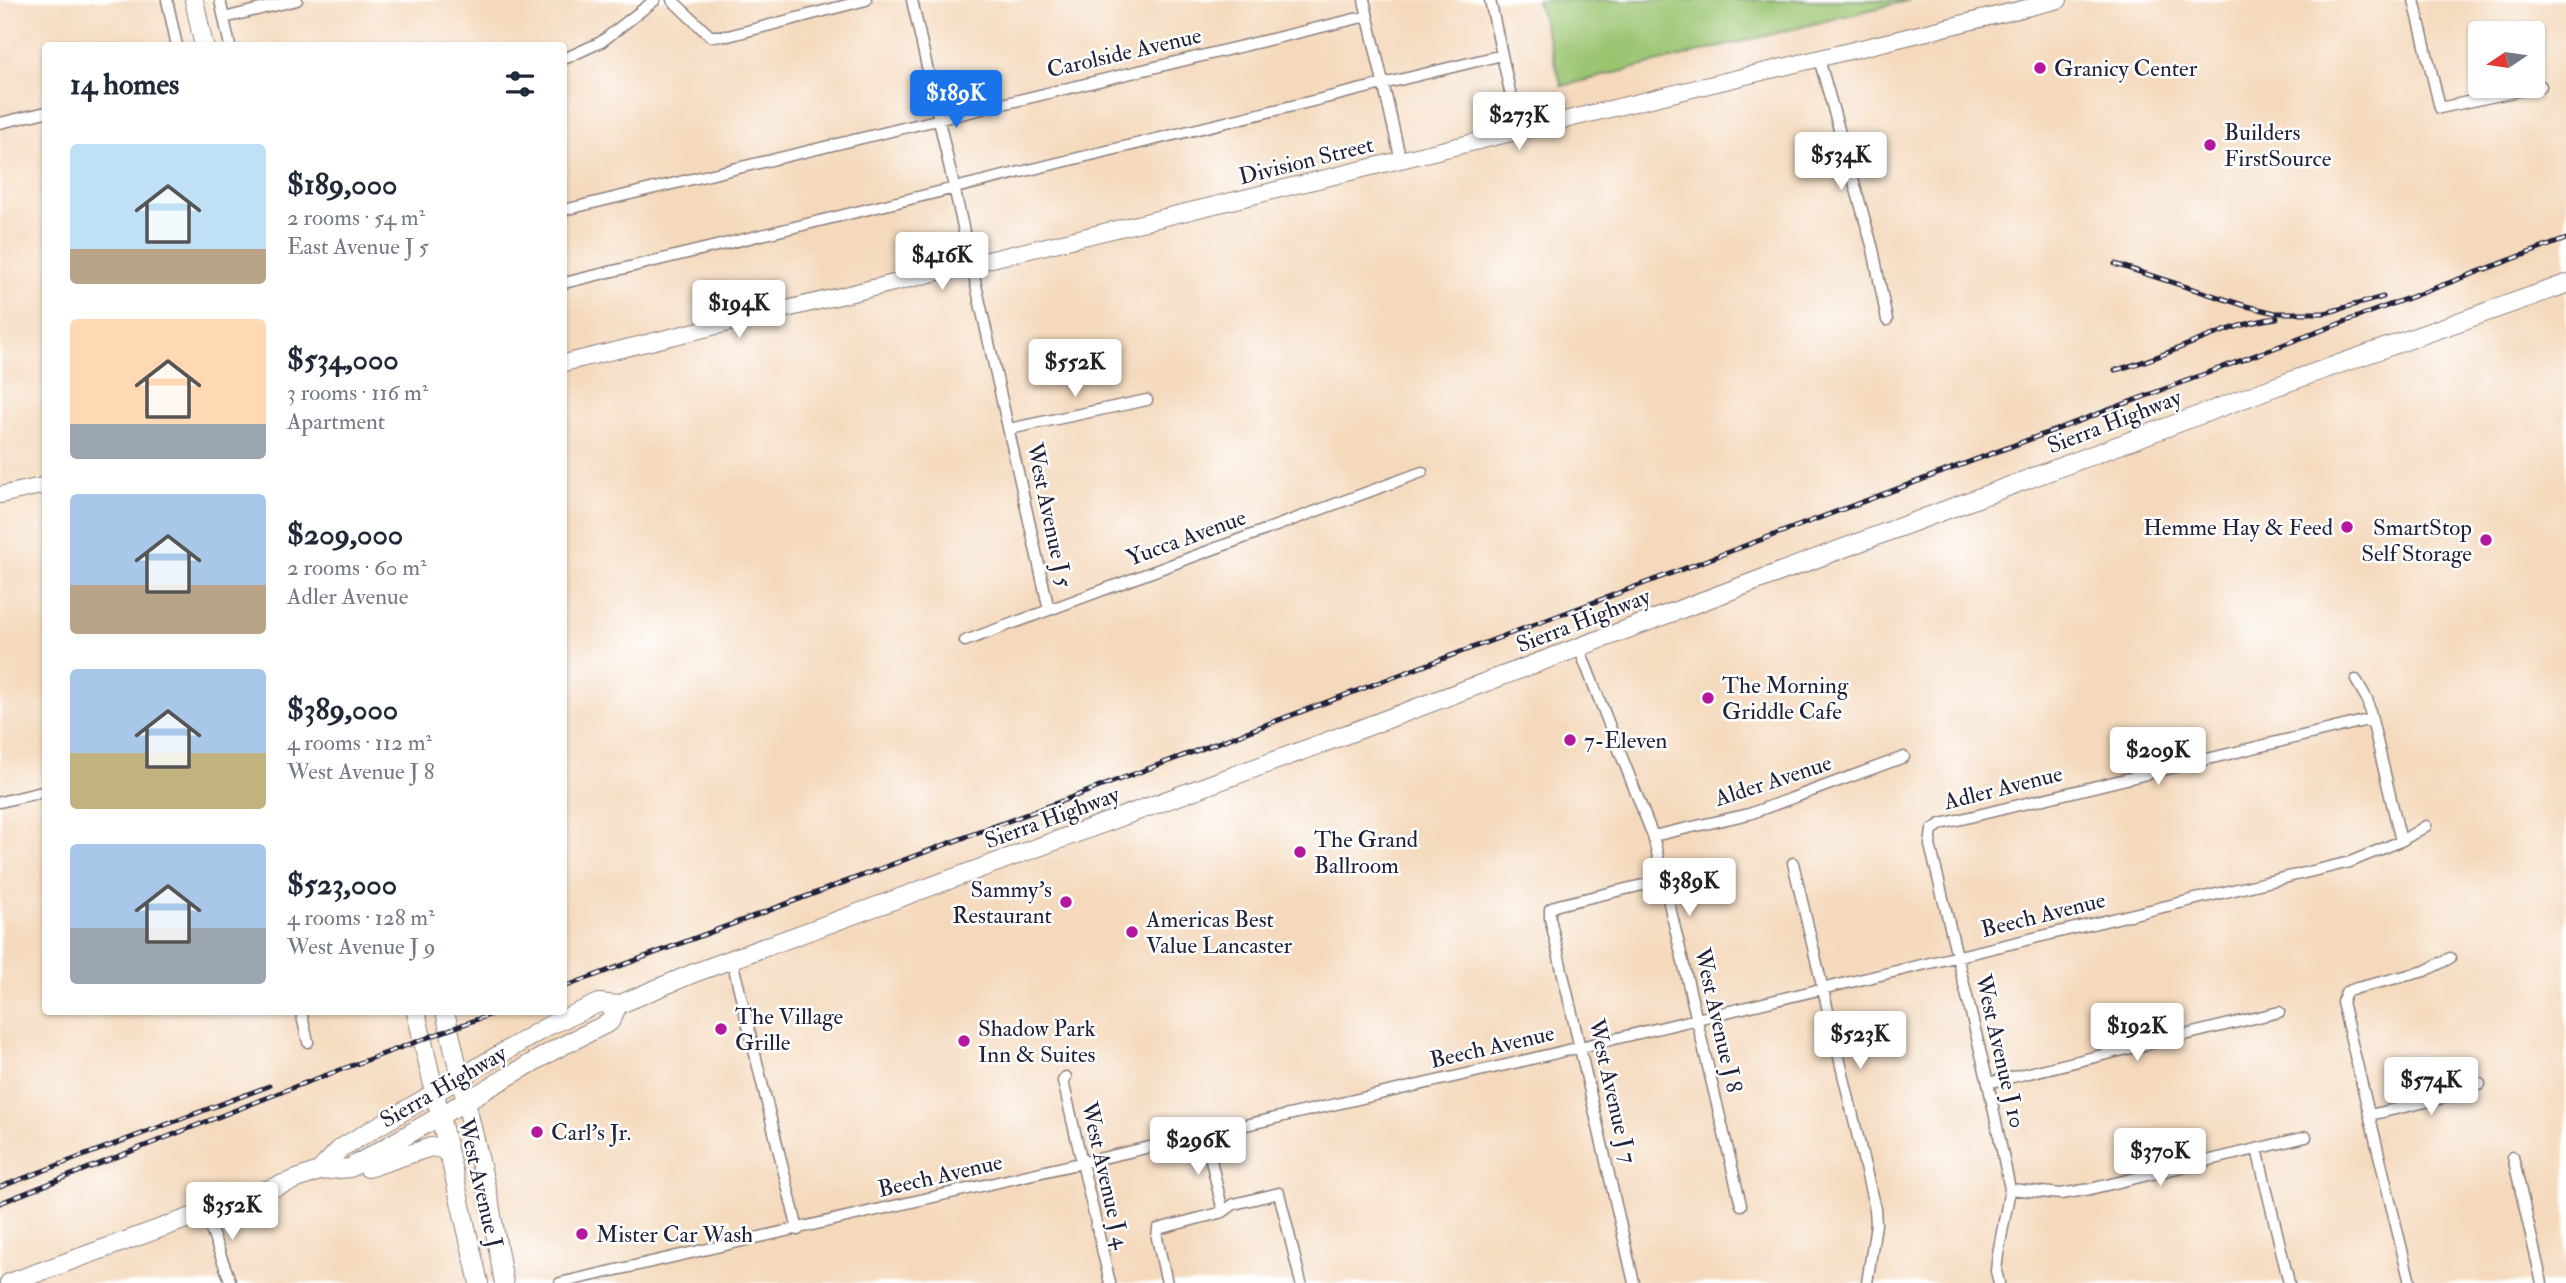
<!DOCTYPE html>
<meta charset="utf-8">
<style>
body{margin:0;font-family:"IM FELL Double Pica",serif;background:#f2f2f3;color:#1f2937;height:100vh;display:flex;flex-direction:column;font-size:26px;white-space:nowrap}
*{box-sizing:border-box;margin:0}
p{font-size:23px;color:#747a83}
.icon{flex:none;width:38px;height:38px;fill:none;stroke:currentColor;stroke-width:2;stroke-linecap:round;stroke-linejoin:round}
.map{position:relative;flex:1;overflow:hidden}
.sheet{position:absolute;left:42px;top:42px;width:525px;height:973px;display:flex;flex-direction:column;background:#fff;border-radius:7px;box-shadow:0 2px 5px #0004}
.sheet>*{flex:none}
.needle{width:46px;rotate:257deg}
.fabs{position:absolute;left:2468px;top:21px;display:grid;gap:14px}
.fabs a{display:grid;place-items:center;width:77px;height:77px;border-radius:7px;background:#fff;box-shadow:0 2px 5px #0004;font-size:35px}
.price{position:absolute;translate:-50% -60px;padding:0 16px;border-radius:7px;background:#fff;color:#222;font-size:23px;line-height:46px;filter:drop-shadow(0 2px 4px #0008)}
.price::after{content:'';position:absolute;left:50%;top:42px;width:21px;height:16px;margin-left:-10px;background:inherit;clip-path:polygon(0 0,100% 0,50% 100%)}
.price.current{background:#1a73e8;color:#fff}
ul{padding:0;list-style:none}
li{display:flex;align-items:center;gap:21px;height:175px;padding:0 28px}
li span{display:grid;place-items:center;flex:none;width:196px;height:140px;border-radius:7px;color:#555}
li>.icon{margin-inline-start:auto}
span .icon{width:84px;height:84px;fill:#fffc;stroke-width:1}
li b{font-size:30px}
h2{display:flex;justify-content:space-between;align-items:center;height:84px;padding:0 28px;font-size:30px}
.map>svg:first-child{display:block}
.green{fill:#9ac470;stroke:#5e7356;stroke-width:2}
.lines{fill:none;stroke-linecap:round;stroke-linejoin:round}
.minor-casing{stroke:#8b7e7c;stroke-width:13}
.secondary-casing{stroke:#8b7e7c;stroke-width:18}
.primary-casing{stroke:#8b7e7c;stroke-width:20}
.minor{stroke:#fff;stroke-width:10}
.secondary{stroke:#fff;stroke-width:16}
.primary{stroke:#fff;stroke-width:18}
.rail-casing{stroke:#22223b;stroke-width:5}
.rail{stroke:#fff;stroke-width:2.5;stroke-dasharray:8;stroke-linecap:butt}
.poi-dot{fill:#b5179e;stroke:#fff;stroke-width:2.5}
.labels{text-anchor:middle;stroke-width:5;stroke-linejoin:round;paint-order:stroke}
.street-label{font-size:23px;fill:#22223b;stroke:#fff}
.poi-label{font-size:23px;fill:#22223b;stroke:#fff;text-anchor:start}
</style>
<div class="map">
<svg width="2566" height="1283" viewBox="0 0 2566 1283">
<rect width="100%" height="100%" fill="#fff"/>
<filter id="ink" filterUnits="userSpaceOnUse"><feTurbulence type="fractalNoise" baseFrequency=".0143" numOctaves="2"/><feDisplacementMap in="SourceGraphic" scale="14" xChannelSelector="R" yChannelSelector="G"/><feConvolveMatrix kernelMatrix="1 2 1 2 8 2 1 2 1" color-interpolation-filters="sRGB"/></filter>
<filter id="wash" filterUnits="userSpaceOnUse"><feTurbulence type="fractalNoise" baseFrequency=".00686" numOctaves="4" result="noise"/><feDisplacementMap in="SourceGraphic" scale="28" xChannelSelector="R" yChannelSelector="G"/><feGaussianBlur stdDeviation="1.57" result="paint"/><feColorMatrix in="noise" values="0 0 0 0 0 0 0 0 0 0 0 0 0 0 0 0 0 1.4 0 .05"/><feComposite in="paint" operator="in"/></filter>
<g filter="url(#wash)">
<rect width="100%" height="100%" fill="#f4d9bc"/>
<!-- green -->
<path class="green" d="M 1537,0 L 1910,0 L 1562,86 Z"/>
</g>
<g filter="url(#ink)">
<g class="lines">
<!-- minor casing -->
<g class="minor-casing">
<path id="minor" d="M 167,0 L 177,46
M 220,0 L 230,46
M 672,0 L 710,36 L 728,36 L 866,0
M 912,0 L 1049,610
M 1364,0 L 1401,161
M 1490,0 L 1519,133
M 2414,0 L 2440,108 L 2541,86
M 224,18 L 297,0
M 564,59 L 601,42 L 655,0
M 1819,59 L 1873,249 L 1887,320
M 0,123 L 46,112
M 564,210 L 1367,16
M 564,283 L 1502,55
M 1009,429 L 1147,400
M 965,641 L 1422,472
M 1579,648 L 1653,836 L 1741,1205
M 2356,680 L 2367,699 L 2401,841
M 0,802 L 46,791
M 1653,836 L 1749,814 L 1904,757
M 1793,863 L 1875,1209 L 1876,1224 L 1867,1283
M 732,960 L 798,1230
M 301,1012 L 308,1042
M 1066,1077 L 1063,1081 L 1110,1283
M 1988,1083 L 2279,1012
M 2370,1115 L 2456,1095 L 2480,1084
M 1205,1134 L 1223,1212
M 2257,1149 L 2289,1283
M 2513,1157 L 2542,1283
M 2010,1189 L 2061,1194 L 2090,1189 L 2306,1137
M 204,1211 L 231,1283
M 560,1283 L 1510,1064 L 2350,862 L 2401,841 L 2426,826
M 1167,1283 L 1157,1238 L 1158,1229 L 1223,1212 L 1234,1204 L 1279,1193 L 1301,1283
M 1634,1283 L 1550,918 L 1550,909 L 1558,905 L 1664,880
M 1999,1283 L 1996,1271 L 1998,1254 L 2010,1189 L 1988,1083 L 1930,845 L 1932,830 L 1941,824 L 2372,719
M 2410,1283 L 2342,1002 L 2346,992 L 2357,988 L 2425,971 L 2450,958"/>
</g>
<!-- secondary casing -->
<g class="secondary-casing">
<path id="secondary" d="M 564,363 L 2059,0
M 0,495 L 46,485"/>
</g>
<!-- primary casing -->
<g class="primary-casing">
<path id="primary" d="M 194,0 L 204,46
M 416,1012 L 479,1283
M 445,1012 L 490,1204 L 504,1283
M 368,1168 L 431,1147 L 443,1149 L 450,1157
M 319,1171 L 341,1148 L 548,1026 L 599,1003 L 618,1005 L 694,973 L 1315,746 L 2277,386 L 2566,284
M 9,1283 L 319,1171 L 350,1168 L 556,1049 L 610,1022 L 618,1005"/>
</g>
<!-- minor -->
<use href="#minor" class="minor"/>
<!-- secondary -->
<use href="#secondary" class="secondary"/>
<!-- primary -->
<use href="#primary" class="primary"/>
<!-- rail casing -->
<g class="rail-casing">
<path id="rail" d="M 2115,264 L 2246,306 L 2276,313 L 2325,313 L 2383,297
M 2115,370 C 2170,357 2220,325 2277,318
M 564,987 L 2566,239
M 0,1187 L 269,1086
M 0,1203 L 294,1087 L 497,1012"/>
</g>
<!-- rail -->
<use href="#rail" class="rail"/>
</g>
</g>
<!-- markers -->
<g class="poi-dot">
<circle cx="2040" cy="68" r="7"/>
<circle cx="2210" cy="145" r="7"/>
<circle cx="2347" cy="527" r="7"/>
<circle cx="2486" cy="540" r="7"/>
<circle cx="1708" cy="698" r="7"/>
<circle cx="1570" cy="740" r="7"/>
<circle cx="1300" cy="852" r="7"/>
<circle cx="1066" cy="902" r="7"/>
<circle cx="1132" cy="932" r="7"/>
<circle cx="721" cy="1029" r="7"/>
<circle cx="964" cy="1041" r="7"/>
<circle cx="537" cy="1132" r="7"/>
<circle cx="582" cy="1234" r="7"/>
</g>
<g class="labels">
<!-- street labels -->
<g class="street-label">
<text transform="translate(1124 52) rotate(-13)" y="8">Carolside Avenue</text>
<text transform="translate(1306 160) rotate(-14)" y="8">Division Street</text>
<text transform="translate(2114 421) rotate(-21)" y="8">Sierra Highway</text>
<text transform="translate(1050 515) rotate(78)" y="8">West Avenue J 5</text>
<text transform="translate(1186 537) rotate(-20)" y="8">Yucca Avenue</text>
<text transform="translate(1583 620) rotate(-21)" y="8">Sierra Highway</text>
<text transform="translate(1773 780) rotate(-18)" y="8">Alder Avenue</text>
<text transform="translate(2003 787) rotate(-14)" y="8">Adler Avenue</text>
<text transform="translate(1052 817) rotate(-20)" y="8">Sierra Highway</text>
<text transform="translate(2043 914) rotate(-14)" y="8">Beech Avenue</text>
<text transform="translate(1719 1020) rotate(77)" y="8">West Avenue J 8</text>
<text transform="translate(1492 1046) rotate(-13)" y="8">Beech Avenue</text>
<text transform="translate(2001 1051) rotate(77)" y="8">West Avenue J 10</text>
<text transform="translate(443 1086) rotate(-30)" y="8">Sierra Highway</text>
<text transform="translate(1613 1091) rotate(77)" y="8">West Avenue J 7</text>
<text transform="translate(940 1175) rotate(-13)" y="8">Beech Avenue</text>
<text transform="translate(1106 1175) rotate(77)" y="8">West Avenue J 4</text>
<text transform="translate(481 1183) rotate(77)" y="8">West Avenue J</text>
</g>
<!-- poi labels -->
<g class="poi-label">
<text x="2054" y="76">Granicy Center</text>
<text x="2224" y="140">Builders<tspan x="2224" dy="26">FirstSource</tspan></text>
<text x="2333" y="535" text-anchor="end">Hemme Hay &amp; Feed</text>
<text x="2472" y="535" text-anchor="end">SmartStop<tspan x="2472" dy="26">Self Storage</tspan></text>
<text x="1722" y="693">The Morning<tspan x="1722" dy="26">Griddle Cafe</tspan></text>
<text x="1584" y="748">7-Eleven</text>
<text x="1314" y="847">The Grand<tspan x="1314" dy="26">Ballroom</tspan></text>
<text x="1052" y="897" text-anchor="end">Sammy's<tspan x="1052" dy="26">Restaurant</tspan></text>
<text x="1146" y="927">Americas Best<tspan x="1146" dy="26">Value Lancaster</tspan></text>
<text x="735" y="1024">The Village<tspan x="735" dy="26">Grille</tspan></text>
<text x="978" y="1036">Shadow Park<tspan x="978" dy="26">Inn &amp; Suites</tspan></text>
<text x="551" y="1140">Carl's Jr.</text>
<text x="596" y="1242">Mister Car Wash</text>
</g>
</g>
</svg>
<div class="fabs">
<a><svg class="needle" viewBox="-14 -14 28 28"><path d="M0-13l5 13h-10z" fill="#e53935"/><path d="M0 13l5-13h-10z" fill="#747a83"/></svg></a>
</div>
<b class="price current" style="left:956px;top:130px">$189K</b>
<b class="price" style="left:1519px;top:152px">$273K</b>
<b class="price" style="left:1841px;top:192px">$534K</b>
<b class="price" style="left:942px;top:292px">$416K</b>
<b class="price" style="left:739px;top:340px">$194K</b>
<b class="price" style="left:1075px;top:399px">$552K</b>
<b class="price" style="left:2158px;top:787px">$209K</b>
<b class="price" style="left:1689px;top:918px">$389K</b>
<b class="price" style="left:2137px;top:1063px">$192K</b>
<b class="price" style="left:1860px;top:1071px">$523K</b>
<b class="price" style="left:2431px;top:1117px">$574K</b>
<b class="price" style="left:1198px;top:1177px">$296K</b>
<b class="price" style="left:2160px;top:1188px">$370K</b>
<b class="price" style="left:232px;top:1242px">$352K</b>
<section class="sheet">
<h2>14 homes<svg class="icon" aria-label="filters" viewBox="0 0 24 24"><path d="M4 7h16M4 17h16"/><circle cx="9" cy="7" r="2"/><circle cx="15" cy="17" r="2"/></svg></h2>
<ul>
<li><span style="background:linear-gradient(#bfe0f5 75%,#b9a48a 0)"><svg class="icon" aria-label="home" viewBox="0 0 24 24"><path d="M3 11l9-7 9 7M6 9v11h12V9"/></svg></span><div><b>$189,000</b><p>2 rooms · 54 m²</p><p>East Avenue J 5</p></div></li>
<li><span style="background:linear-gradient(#ffd9b3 75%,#9aa5b1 0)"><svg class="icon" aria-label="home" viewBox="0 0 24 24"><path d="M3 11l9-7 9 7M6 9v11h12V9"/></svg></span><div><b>$534,000</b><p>3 rooms · 116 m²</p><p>Apartment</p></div></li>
<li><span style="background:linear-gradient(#a9c7e8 65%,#b9a48a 0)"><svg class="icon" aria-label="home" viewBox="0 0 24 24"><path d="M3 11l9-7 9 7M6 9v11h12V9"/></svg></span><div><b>$209,000</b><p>2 rooms · 60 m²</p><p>Adler Avenue</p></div></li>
<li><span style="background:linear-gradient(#a9c7e8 60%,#c2b280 0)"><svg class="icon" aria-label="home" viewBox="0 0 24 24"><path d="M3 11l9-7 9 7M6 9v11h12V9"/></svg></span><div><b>$389,000</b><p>4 rooms · 112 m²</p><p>West Avenue J 8</p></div></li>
<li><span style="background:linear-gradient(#a9c7e8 60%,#9aa5b1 0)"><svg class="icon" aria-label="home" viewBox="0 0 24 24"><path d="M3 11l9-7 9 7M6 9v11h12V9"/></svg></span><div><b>$523,000</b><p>4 rooms · 128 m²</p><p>West Avenue J 9</p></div></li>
</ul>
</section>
</div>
